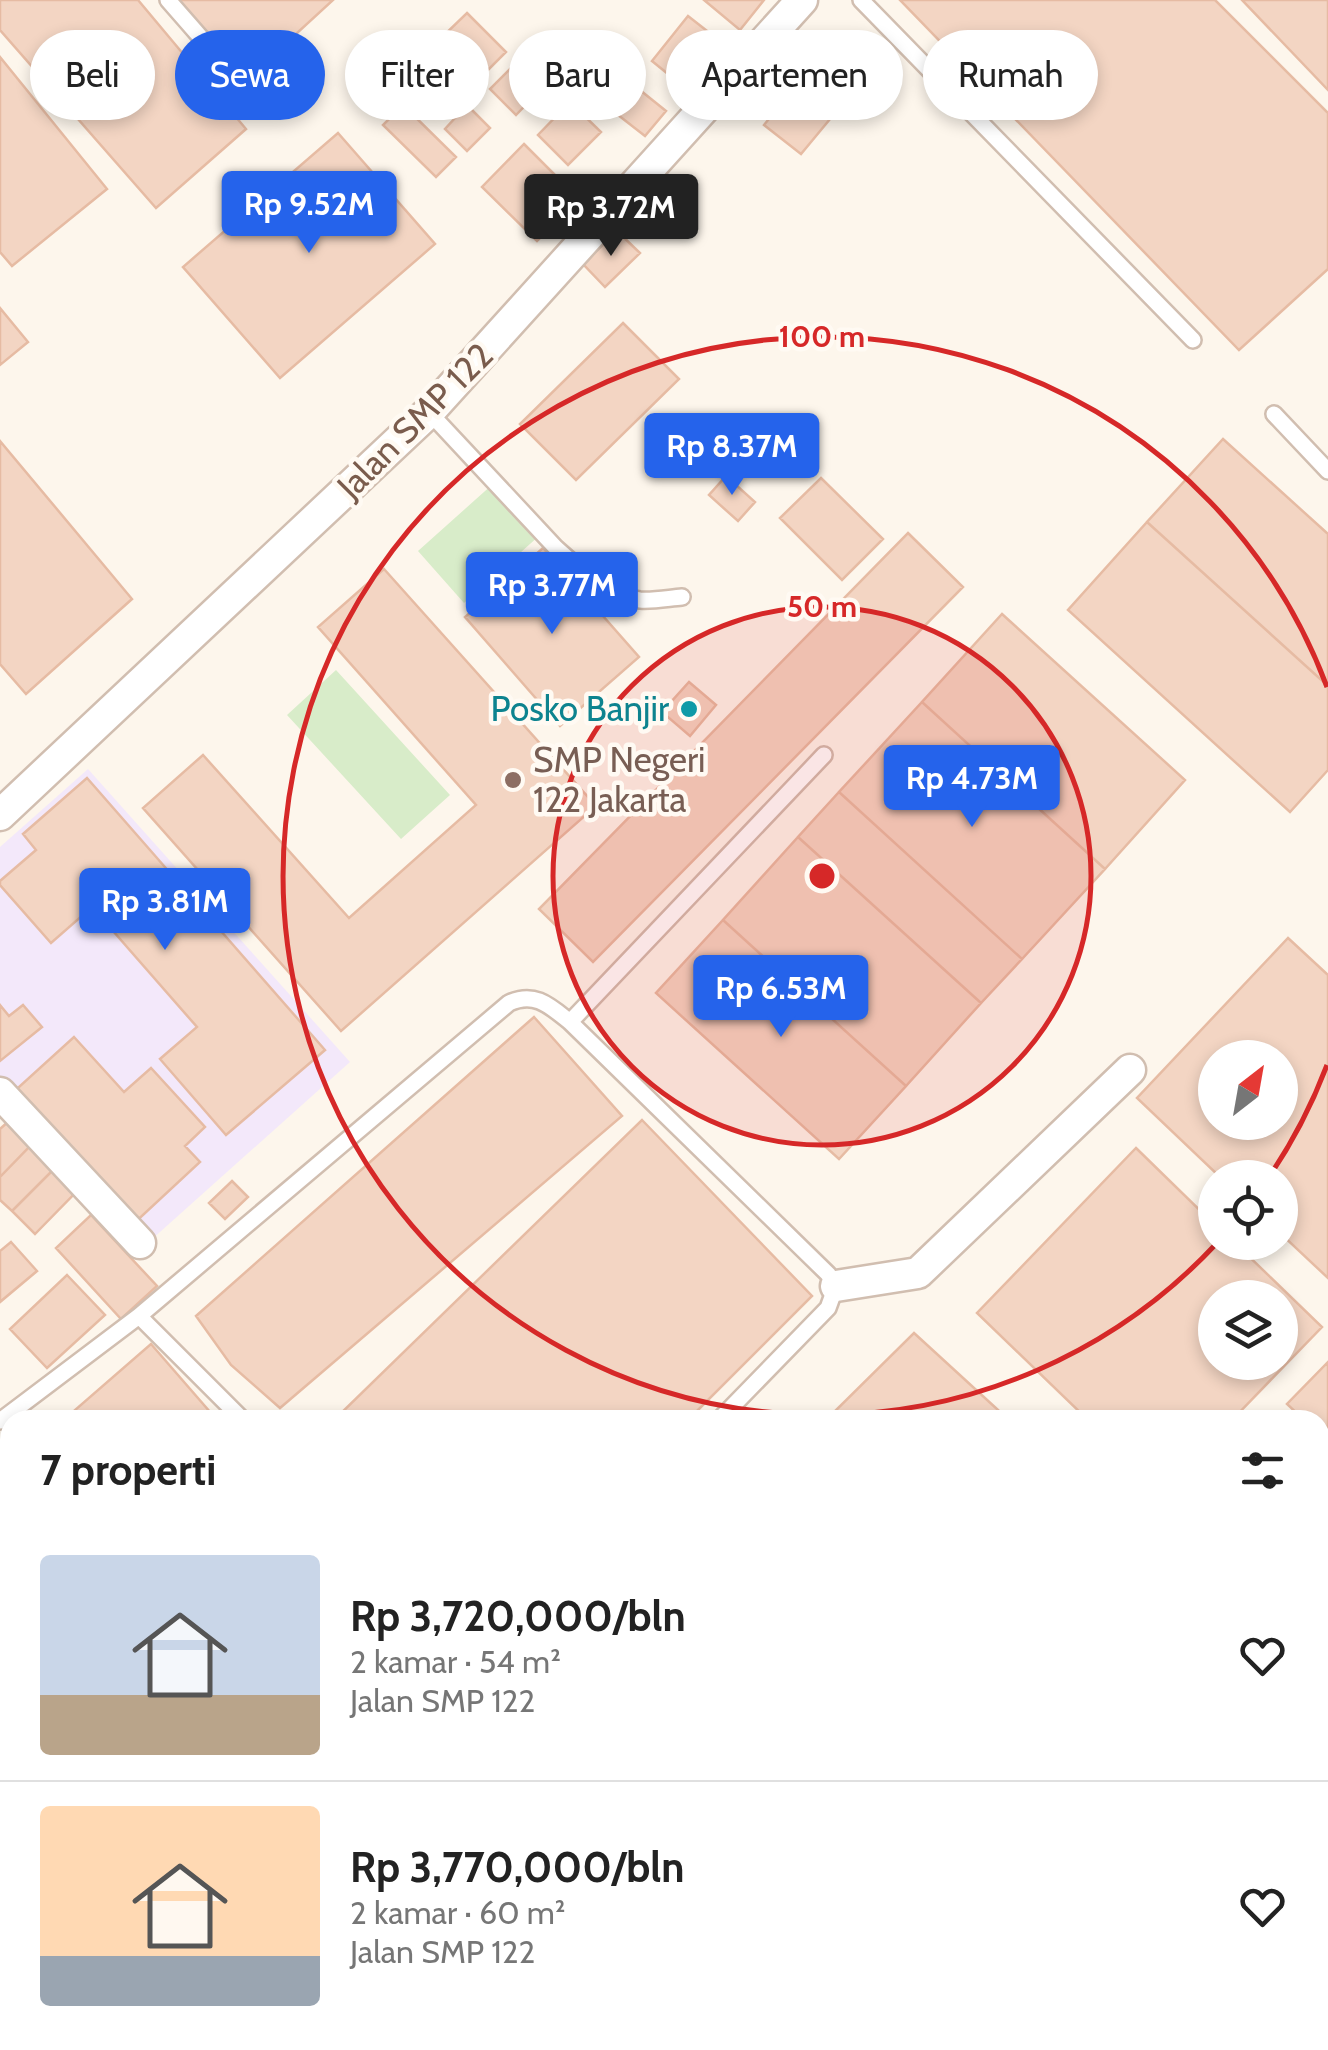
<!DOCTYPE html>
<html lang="id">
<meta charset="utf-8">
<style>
body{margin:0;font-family:Cabin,sans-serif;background:#f6f6f6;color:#222;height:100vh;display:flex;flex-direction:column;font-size:38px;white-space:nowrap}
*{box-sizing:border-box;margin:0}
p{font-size:32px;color:#767676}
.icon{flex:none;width:55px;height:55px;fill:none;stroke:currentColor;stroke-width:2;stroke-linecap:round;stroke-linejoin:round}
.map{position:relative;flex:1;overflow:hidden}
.details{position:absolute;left:0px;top:1410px;width:1330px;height:640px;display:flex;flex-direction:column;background:#fff;border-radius:30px 30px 0 0;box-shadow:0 5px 15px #0003}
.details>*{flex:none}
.hud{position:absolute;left:30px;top:30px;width:1270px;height:90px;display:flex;gap:20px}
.needle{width:65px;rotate:31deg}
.tools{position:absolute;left:1198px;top:1040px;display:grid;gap:20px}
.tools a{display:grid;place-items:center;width:100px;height:100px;border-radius:50%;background:#fff;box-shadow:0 5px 15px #0003;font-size:50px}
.price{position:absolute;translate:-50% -85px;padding:0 22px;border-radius:10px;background:#2563eb;color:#fff;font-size:32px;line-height:65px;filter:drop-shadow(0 2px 5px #0008)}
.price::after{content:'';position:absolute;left:50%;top:60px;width:30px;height:22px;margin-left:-15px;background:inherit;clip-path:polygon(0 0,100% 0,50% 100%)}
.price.active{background:#222;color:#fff}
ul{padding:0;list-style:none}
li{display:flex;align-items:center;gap:30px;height:250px;padding:0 40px}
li+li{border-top:2px solid #e0e0e0}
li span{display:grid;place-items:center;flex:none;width:280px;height:200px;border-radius:10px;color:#555}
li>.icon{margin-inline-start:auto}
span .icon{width:120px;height:120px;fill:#fffc;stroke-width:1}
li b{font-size:42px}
h2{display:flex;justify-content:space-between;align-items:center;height:120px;padding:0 40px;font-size:42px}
.pill{padding:0 35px;border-radius:45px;background:#fff;box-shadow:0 5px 15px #0003;font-size:35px;line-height:90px}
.pill.active{background:#2563eb;color:#fff}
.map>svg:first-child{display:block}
.education{fill:#f3e8fa}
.green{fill:#d8ecc9}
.building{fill:#f3d5c3;stroke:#e6bba3;stroke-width:2.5;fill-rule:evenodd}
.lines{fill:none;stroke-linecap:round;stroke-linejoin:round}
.lane-casing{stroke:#d1beb0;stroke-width:20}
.street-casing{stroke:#d1beb0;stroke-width:35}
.secondary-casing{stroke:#d6c0b0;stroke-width:50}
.lane{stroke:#fff;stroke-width:15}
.street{stroke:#fff;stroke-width:30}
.secondary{stroke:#fff;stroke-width:45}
.ring{fill:none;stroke:#d62828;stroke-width:5}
.culture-dot{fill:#0f9aa8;stroke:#fffaf3;stroke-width:4}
.education-dot{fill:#8d6e63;stroke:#fffaf3;stroke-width:4}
.labels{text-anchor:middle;stroke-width:9;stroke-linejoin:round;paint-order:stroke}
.street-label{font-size:35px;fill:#7a5c4d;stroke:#fffaf3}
.culture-label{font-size:35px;fill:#0d838f;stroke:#fffaf3;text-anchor:end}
.education-label{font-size:35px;fill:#785e54;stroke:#fffaf3;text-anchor:start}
.centre{fill:#d62828;stroke:#fffaf3;stroke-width:5}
.ring-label{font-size:30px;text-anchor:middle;font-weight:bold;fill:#d62828;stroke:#fffaf3;stroke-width:9;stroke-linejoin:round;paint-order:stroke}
</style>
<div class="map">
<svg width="1328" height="2050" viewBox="0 0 1328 2050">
<rect width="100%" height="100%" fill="#fdf6ec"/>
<!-- education -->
<path class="education" d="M 88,769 L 350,1062 L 141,1249 L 0,1092 L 0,847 Z"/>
<!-- green -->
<path class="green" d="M 494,483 L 540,535 L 464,603 L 418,551 Z
M 336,670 L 450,795 L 401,839 L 287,715 Z"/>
<!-- building -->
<path class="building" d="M 0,0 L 138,0 L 246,129 L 156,208 L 0,30 Z
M 178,0 L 333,0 L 247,79 Z
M 704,0 L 764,0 L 740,30 Z
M 900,0 L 1215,0 L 1328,113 L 1328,269 L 1239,350 Z
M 1242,0 L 1328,0 L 1328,90 Z
M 467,13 L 506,52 L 478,80 L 438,41 Z
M 688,16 L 716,38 L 679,83 L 652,61 Z
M 0,57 L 107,189 L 12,266 L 0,252 Z
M 517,62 L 543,87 L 516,115 L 490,89 Z
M 813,64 L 850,95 L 801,154 L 764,125 Z
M 430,68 L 455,92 L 435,112 L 410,88 Z
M 625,78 L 666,111 L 645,136 L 604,104 Z
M 570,102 L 601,132 L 568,165 L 538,135 Z
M 403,105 L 456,157 L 436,177 L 383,125 Z
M 467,105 L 490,128 L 467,151 L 445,129 Z
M 338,133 L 435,244 L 280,378 L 183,267 Z
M 524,144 L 579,199 L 537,241 L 482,187 Z
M 617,231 L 640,253 L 605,287 L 583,264 Z
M 0,308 L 28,342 L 0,365 Z
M 623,323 L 679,379 L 576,480 L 520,424 Z
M 1223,439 L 1328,534 L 1328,686 L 1147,522 Z
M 0,441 L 132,599 L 26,694 L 0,664 Z
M 726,476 L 755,502 L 738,521 L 709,495 Z
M 821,478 L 883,539 L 842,580 L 780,518 Z
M 1147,522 L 1328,686 L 1328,770 L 1290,812 L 1068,610 Z
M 908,533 L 963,587 L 593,962 L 539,909 Z
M 543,548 L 639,657 L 560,726 L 465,617 Z
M 384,569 L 596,806 L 341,1031 L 143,808 L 203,755 L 349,918 L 476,805 L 318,627 Z
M 1002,614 L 1185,780 L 1105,869 L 922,702 Z
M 689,682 L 716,705 L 690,736 L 662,712 Z
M 922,702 L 1105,869 L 1022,959 L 839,792 Z
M 87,778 L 325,1050 L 226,1135 L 160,1059 L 197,1027 L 92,907 L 51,943 L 0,885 L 0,881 L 36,850 L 23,834 Z
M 839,792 L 1022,959 L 981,1003 L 798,837 Z
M 798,837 L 981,1003 L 906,1086 L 723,920 Z
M 723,920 L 906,1086 L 839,1159 L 656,993 Z
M 1288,938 L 1328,975 L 1328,1278 L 1280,1233 L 1280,1178 L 1221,1178 L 1137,1098 ZM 1215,1058 L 1280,1058 L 1280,1122 L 1215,1122 Z
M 0,1005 L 9,1016 L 23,1005 L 42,1027 L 0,1061 Z
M 534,1017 L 622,1116 L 280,1408 L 231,1365 L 196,1316 Z
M 74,1037 L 124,1092 L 151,1068 L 205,1127 L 185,1146 L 200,1162 L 129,1228 L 9,1096 Z
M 10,1120 L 33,1143 L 0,1177 L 0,1129 Z
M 642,1120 L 812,1296 L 688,1420 L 334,1420 Z
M 33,1143 L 57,1166 L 12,1211 L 0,1200 L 0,1177 Z
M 1136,1148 L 1215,1225 L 1215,1242 L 1234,1242 L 1322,1327 L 1232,1420 L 1088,1420 L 977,1313 ZM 1215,1298 L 1280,1298 L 1280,1362 L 1215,1362 Z
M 57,1166 L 80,1188 L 35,1234 L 12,1211 Z
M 232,1181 L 248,1197 L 225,1219 L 209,1203 Z
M 91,1215 L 157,1286 L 121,1319 L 56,1248 Z
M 11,1242 L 37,1271 L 0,1302 L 0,1251 Z
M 67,1275 L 105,1315 L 47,1368 L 10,1329 Z
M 914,1333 L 1009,1420 L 826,1420 Z
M 151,1344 L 217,1420 L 84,1420 L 75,1410 Z
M 1328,1362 L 1328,1443 L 1320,1435 L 1320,1420 L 1304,1420 L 1287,1404 Z
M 1320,1483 L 1328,1490 L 1328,1713 L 1320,1706 Z
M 10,1484 L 10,1535 L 0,1523 L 0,1493 Z
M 7,1716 L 10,1721 L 10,1777 L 0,1785 L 0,1722 Z
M 10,1784 L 10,1832 L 0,1839 L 0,1792 Z
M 10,1837 L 10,1877 L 0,1864 L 0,1845 Z
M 10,1895 L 10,1931 L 0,1939 L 0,1903 Z
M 10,1933 L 10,2011 L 0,2019 L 0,1941 Z
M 10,2015 L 10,2040 L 40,2040 L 24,2050 L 0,2050 L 0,2021 Z
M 67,2040 L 103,2040 L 111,2050 L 53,2050 Z
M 106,2040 L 146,2040 L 133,2050 L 113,2050 Z
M 163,2040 L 246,2040 L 234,2050 L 150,2050 Z
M 514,2040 L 668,2040 L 659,2050 L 524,2050 Z
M 668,2040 L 746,2040 L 756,2050 L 659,2050 Z
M 941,2040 L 1083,2040 L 1074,2050 L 951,2050 Z"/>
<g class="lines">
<!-- lane casing -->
<g class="lane-casing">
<path id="lane" d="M 168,0 L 251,95
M 861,0 L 1193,340
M 429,412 L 556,548 C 577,567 611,597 640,600 C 654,601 669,598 682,597
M 1274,414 L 1328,471
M 570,1022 L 824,755
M 139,1316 L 243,1420
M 0,1421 L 139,1316 L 509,1003 C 535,991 550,1006 570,1022 L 828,1274 L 836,1286 L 828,1308 L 719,1420
M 905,2040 L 915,2050"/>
</g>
<!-- street casing -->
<g class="street-casing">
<path id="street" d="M 0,815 L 429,412 L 802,0
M 0,1093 L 140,1243
M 836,1286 L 918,1273 L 1130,1070
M 1320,1926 L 1328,1919
M 28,2050 L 37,2043
M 254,2050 L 267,2040
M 1194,2050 L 1204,2040"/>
</g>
<!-- secondary casing -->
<g class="secondary-casing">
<path id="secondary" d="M 0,1675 L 10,1687
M 312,2040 L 321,2050"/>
</g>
<!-- lane -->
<use href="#lane" class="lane"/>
<!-- street -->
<use href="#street" class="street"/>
<!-- secondary -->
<use href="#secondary" class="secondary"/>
</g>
<!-- distance rings -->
<circle cx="822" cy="876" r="269" fill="#d62828" fill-opacity=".12"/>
<g class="ring">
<circle cx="822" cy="876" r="269"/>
<path d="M1327 1065A539 539 0 0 1 1269 1177M1216 1244A539 539 0 1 1 1327 687"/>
</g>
<!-- markers -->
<circle class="culture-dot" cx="689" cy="709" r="10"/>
<circle class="education-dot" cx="513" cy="780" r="10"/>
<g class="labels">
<!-- street labels -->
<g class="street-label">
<text transform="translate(415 421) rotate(-45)" y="12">Jalan SMP 122</text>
</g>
<!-- culture labels -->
<g class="culture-label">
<text x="669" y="721">Posko Banjir</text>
</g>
<!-- education labels -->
<g class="education-label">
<text x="533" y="772">SMP Negeri<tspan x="533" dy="40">122 Jakarta</tspan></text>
</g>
</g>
<circle cx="822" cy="876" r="15" class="centre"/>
<g class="ring-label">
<text x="822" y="347">100 m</text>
<text x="822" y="617">50 m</text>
</g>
</svg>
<div class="tools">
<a><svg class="needle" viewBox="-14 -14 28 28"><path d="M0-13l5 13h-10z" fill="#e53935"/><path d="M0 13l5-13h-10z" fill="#767676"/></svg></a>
<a><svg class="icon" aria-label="locate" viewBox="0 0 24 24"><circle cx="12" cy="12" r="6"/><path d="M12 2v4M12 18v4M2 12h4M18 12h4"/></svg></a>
<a><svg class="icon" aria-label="layers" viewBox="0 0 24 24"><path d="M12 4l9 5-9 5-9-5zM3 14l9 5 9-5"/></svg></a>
</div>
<b class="price" style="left:309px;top:256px">Rp 9.52M</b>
<b class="price active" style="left:611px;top:259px">Rp 3.72M</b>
<b class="price" style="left:732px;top:498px">Rp 8.37M</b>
<b class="price" style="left:552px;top:637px">Rp 3.77M</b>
<b class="price" style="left:972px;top:830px">Rp 4.73M</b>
<b class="price" style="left:165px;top:953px">Rp 3.81M</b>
<b class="price" style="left:781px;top:1040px">Rp 6.53M</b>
<div class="hud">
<a class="pill">Beli</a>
<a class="pill active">Sewa</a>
<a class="pill">Filter</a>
<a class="pill">Baru</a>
<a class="pill">Apartemen</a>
<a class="pill">Rumah</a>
</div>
<section class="details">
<h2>7 properti<svg class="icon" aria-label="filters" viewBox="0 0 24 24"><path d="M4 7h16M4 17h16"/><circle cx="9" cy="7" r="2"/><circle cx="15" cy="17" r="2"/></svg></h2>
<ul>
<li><span style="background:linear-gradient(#c9d6e8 70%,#b9a48a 0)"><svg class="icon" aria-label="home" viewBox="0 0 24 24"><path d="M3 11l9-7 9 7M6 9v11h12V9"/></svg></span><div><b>Rp 3,720,000/bln</b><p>2 kamar · 54 m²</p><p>Jalan SMP 122</p></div><svg class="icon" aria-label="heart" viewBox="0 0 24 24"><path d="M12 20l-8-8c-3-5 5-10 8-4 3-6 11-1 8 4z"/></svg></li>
<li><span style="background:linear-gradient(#ffd9b3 75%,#9aa5b1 0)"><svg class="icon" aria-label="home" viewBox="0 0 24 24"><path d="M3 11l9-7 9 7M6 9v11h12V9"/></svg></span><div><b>Rp 3,770,000/bln</b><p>2 kamar · 60 m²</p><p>Jalan SMP 122</p></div><svg class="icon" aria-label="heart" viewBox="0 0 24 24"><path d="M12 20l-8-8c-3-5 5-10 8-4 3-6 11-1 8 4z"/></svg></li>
</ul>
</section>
</div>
